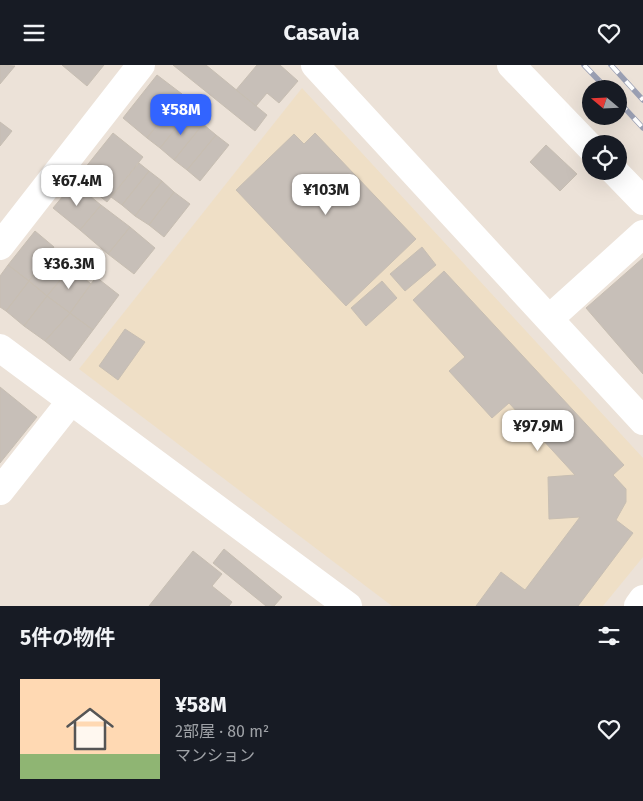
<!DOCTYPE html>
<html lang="ja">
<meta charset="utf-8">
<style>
body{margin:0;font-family:"Fira Sans","Noto Sans JP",sans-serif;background:#242831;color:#f1f3f6;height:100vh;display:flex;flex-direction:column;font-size:19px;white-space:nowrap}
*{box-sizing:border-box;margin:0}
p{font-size:16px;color:#9ea1a6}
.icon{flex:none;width:28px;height:28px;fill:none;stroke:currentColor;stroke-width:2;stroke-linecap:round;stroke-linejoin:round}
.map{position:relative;height:541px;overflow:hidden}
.drawer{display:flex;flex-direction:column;background:#171b24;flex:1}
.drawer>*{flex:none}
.needle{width:32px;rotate:289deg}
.controls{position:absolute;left:582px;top:15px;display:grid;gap:10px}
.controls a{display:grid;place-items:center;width:45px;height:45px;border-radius:50%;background:#171b24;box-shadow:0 5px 20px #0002;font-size:25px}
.price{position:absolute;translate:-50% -42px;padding:0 11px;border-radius:10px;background:#fff;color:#222;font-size:16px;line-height:32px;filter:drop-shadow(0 1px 2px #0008)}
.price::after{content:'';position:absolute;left:50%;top:30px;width:15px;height:11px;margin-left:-8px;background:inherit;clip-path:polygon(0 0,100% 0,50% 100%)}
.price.active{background:#3264ff;color:#fff}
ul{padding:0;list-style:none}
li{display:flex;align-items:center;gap:15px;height:125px;padding:0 20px}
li+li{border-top:1px solid #363941}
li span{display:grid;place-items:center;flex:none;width:140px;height:100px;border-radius:0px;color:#555}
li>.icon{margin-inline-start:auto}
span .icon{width:60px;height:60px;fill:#fffc;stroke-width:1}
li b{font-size:21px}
h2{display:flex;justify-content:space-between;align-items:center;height:60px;padding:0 20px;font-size:21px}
header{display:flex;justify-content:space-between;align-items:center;height:65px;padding:0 20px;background:#171b24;font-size:22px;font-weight:700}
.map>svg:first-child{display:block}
.education{fill:#efdfc6}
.building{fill:#c7bfb8;stroke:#c7beb2}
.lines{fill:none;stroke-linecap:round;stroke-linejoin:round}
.minor{stroke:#fff;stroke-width:28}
.tertiary{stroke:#fff;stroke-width:28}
.rail-casing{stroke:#9ba0b4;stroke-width:5.5}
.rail{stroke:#fff;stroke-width:4;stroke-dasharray:11;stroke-linecap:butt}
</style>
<header><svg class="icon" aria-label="menu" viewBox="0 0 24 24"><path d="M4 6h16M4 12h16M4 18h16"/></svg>Casavia<svg class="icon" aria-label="heart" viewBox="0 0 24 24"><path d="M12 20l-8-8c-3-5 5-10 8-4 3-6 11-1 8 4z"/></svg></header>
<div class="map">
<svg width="643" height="541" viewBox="0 0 643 541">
<rect width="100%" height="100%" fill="#ece2d8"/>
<!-- education -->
<path class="education" d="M 302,23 L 643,393 L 643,492 L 603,541 L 392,541 L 79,304 Z"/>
<!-- building -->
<path class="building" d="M 0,0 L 15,1 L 0,19 Z
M 62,0 L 104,0 L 87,21 Z
M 173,0 L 206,0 L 267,50 L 255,66 Z
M 257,0 L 280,0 L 298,16 L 279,38 L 267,28 L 256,41 L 236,25 Z
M 157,10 L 182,29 L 147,73 L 123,53 Z
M 175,37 L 188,48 L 160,83 L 147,73 Z
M 188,48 L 203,59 L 174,95 L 160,83 Z
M 0,57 L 12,66 L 0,81 Z
M 203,59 L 216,70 L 187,105 L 174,95 Z
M 113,68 L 143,92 L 107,137 L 77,113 Z
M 315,68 L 416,174 L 346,241 L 236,125 L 294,69 L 304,79 Z
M 216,70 L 229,80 L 200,116 L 187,105 Z
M 546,80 L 577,109 L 560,126 L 530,97 Z
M 139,98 L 149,106 L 122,140 L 111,132 Z
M 149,106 L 162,116 L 135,151 L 122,140 Z
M 162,116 L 174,127 L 149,160 L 135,151 Z
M 74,118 L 101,140 L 80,165 L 53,143 Z
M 174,127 L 190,139 L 164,172 L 149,160 Z
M 101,140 L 130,162 L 108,189 L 80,165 Z
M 130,162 L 155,183 L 134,209 L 108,189 Z
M 35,166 L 54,182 L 29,216 L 8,200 Z
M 422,182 L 436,200 L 405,226 L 390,209 Z
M 51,186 L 71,202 L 47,231 L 29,216 Z
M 643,193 L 643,309 L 586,243 Z
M 8,200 L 29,216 L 6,246 L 0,242 L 0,211 Z
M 71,202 L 91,219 L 70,248 L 47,231 Z
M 444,206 L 624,400 L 613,410 L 626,424 L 626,437 L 616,455 L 633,468 L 578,541 L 476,541 L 501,507 L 525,525 L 580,452 L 549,454 L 548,412 L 575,410 L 509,338 L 492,353 L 449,306 L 465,292 L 413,235 Z
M 96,212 L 119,230 L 93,265 L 70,248 Z
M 29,216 L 47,231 L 24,261 L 6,246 Z
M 382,216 L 397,233 L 366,261 L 351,243 Z
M 47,231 L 70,248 L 45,276 L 24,261 Z
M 70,248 L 93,265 L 70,296 L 45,276 Z
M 125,264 L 145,277 L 118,315 L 99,301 Z
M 0,322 L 37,352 L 0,398 Z
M 224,484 L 282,532 L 274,541 L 266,541 L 213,498 Z
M 193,486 L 222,509 L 212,521 L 232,537 L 229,541 L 149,541 Z"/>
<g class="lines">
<!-- minor -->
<path class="minor" d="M 511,0 L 591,83
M 614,106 L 643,136
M 0,426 L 71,336
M 638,541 L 643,534"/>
<!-- tertiary -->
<path class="tertiary" d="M 315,0 L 643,356
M 0,181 L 141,0
M 549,254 L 643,169
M 0,283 L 348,541"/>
<!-- rail casing -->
<g class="rail-casing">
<path id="rail" d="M 584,0 L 607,24
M 611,0 L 643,35
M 619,37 L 643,63"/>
</g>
<!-- rail -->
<use href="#rail" class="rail"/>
</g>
</svg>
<div class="controls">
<a><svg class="needle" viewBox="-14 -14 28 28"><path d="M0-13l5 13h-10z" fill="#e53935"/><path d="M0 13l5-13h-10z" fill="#9ea1a6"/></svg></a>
<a><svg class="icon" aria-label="locate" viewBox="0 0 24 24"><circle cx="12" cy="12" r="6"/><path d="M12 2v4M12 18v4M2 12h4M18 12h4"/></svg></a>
</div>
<b class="price active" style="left:181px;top:71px">¥58M</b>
<b class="price" style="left:77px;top:142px">¥67.4M</b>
<b class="price" style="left:326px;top:151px">¥103M</b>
<b class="price" style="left:69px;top:225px">¥36.3M</b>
<b class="price" style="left:538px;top:387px">¥97.9M</b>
</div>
<section class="drawer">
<h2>5件の物件<svg class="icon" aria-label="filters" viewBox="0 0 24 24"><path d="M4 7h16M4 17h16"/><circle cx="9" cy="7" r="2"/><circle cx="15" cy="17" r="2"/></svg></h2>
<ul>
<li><span style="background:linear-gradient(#ffd9b3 75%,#8fb573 0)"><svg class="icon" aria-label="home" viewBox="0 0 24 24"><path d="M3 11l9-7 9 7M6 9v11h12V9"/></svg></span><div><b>¥58M</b><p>2部屋 · 80 m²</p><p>マンション</p></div><svg class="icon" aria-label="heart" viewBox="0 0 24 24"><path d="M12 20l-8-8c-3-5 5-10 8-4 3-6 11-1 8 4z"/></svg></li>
</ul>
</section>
